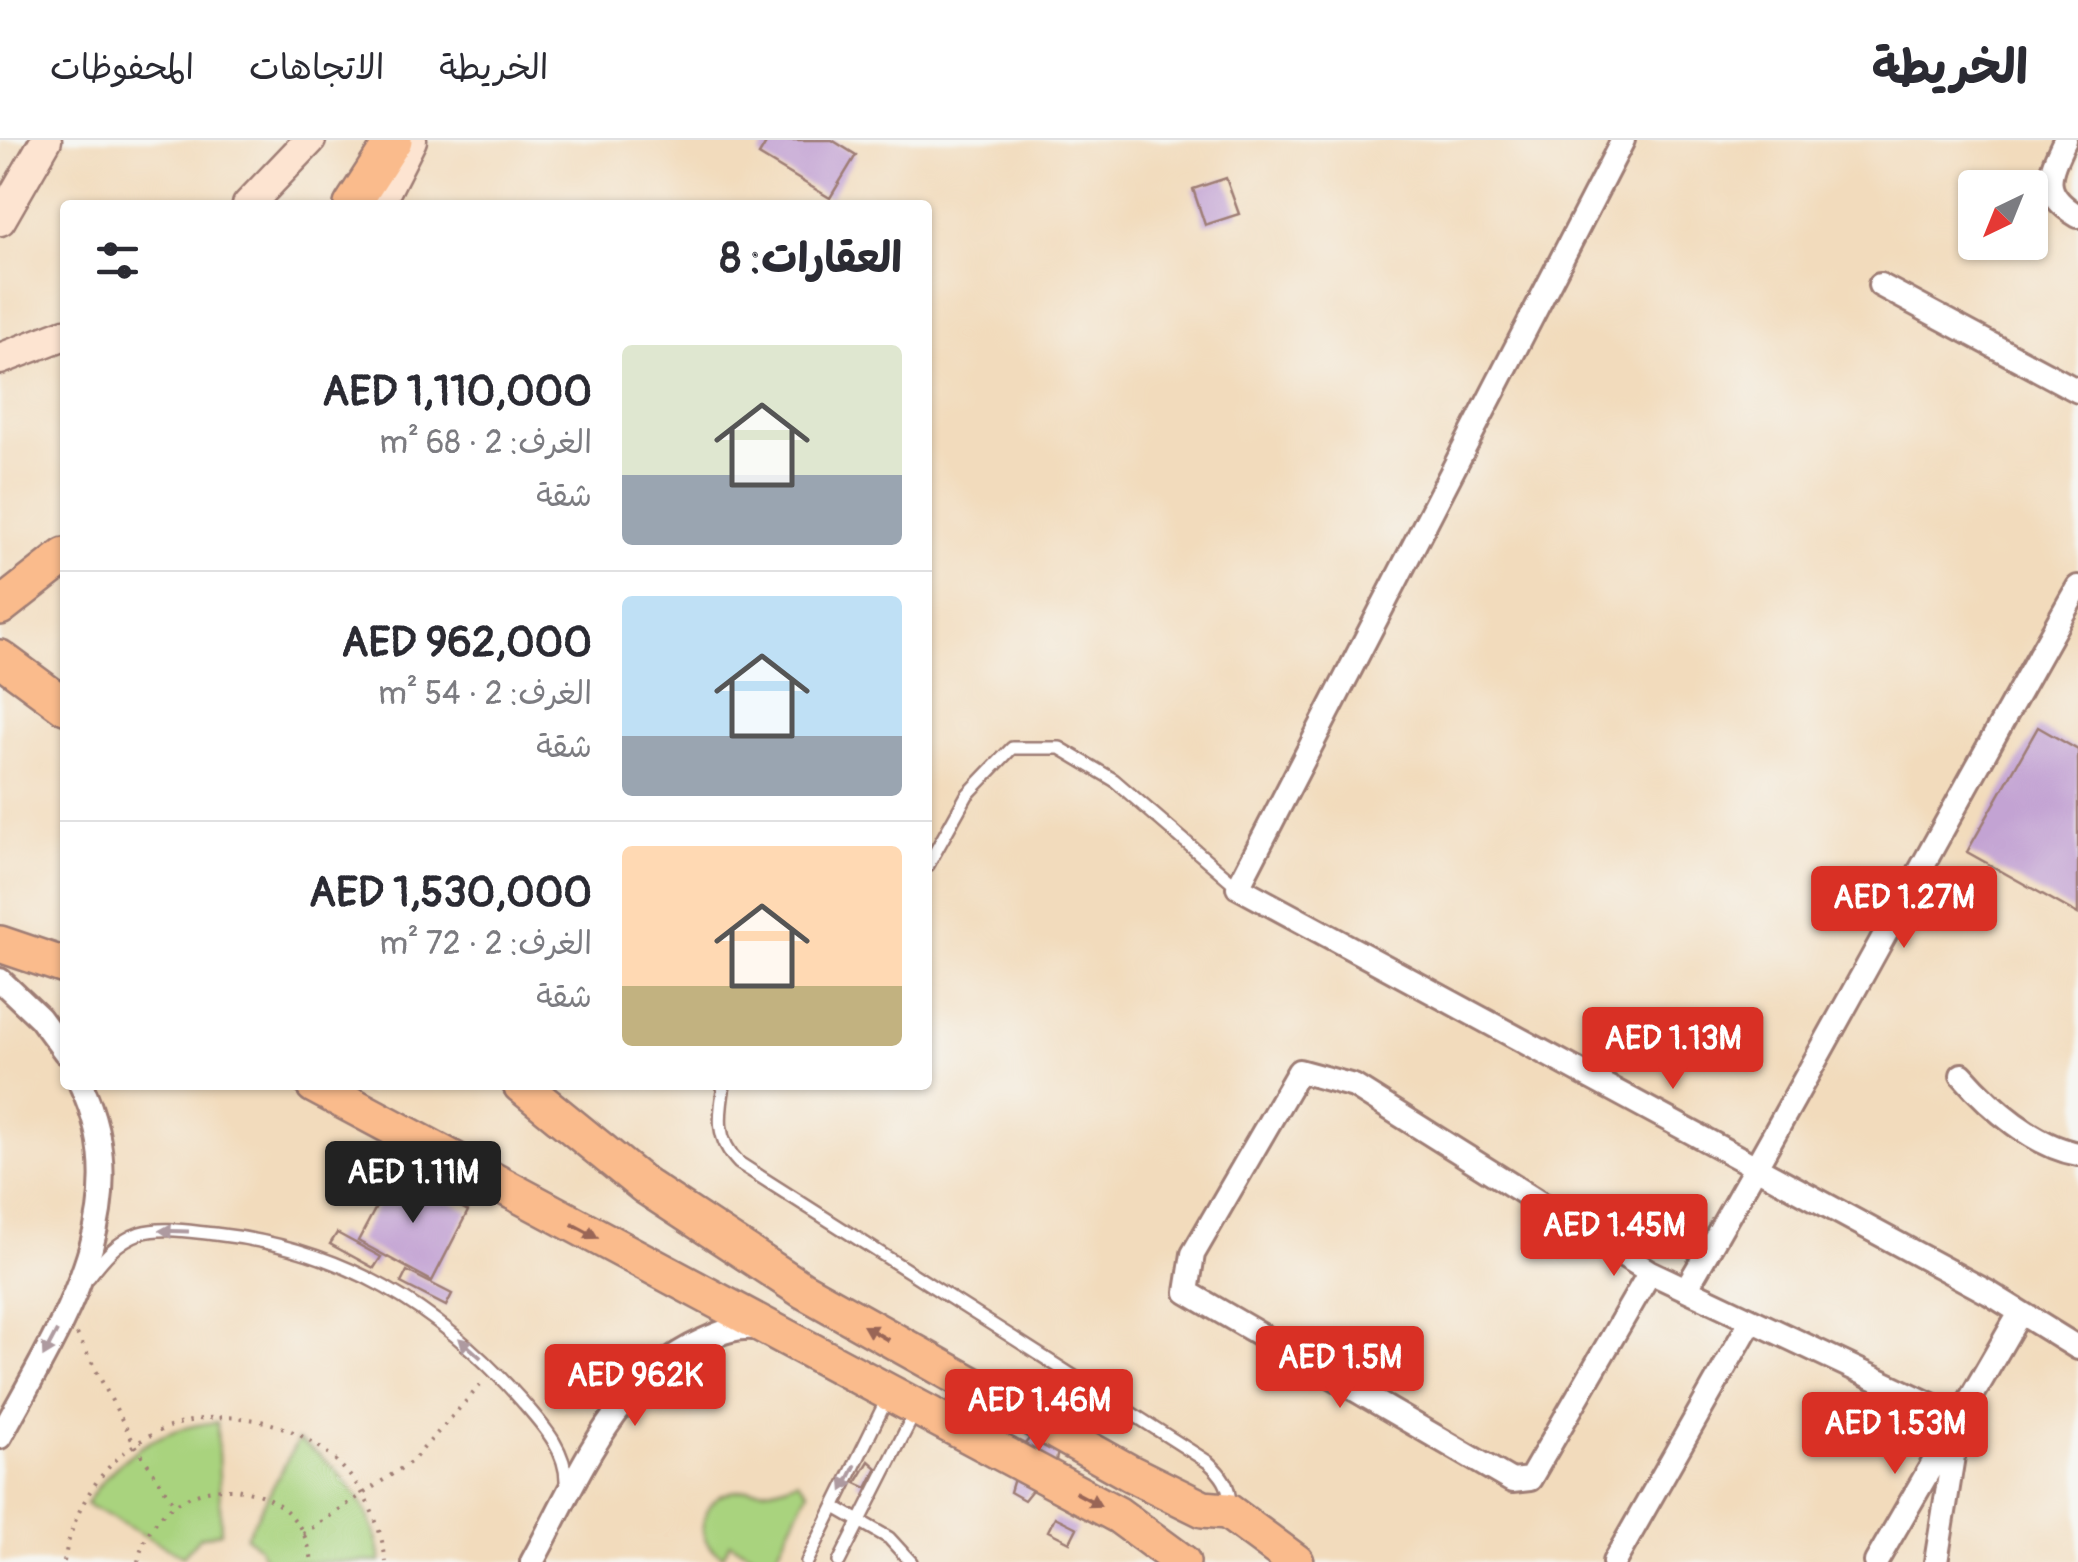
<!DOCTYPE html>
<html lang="ar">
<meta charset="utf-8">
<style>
body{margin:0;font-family:Pangolin,"Playpen Sans Arabic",sans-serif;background:#f7f7f7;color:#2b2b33;direction:rtl;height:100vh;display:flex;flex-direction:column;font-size:38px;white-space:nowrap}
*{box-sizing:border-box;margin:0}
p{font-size:32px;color:#7c7c81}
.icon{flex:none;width:55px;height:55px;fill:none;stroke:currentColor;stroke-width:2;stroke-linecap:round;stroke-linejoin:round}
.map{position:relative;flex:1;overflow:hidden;direction:ltr}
.details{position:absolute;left:60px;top:60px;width:872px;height:890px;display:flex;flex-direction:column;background:#fff;border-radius:10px;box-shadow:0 2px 8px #0004;direction:rtl}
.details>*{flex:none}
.needle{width:65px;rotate:223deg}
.controls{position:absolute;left:1958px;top:30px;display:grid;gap:20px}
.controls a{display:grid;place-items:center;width:90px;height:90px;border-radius:10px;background:#fff;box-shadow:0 2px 8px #0004;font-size:50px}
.price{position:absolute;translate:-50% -85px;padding:0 22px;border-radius:10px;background:#d93025;color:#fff;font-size:32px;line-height:65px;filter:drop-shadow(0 2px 5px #0008)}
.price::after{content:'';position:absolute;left:50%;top:60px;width:30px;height:22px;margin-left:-15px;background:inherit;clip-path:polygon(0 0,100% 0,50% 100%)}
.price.selected{background:#222;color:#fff}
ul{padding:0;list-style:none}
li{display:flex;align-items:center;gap:30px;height:250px;padding:0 30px}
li+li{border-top:2px solid #e1e1e2}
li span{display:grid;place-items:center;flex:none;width:280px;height:200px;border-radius:10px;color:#555}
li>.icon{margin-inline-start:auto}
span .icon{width:120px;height:120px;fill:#fffc;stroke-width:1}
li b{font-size:42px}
h2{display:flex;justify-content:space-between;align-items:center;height:120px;padding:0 30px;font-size:42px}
header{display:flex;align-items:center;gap:60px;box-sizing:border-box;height:140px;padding:0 50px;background:#fff;border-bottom:2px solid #e1e1e2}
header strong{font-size:48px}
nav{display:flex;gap:55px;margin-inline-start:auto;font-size:35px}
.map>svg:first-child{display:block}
.green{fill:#a9d37e;stroke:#7a7954;stroke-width:2.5}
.building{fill:#c3a3d3}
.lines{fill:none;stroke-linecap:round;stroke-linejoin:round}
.lane-casing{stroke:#9e7d74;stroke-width:16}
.street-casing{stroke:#9e7d74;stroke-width:28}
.secondary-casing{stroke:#9e7d74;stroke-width:35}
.primary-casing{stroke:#9e7d74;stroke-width:40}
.path{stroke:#9e7d74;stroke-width:4;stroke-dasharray:2.5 8;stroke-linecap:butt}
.lane{stroke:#fff;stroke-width:11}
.street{stroke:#fff;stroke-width:22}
.secondary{stroke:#fde4d1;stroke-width:30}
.primary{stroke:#fabb8c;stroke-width:35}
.oneway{fill:#ae9aa0}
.oneway2{fill:#996557}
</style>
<header>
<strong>الخريطة</strong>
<nav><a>الخريطة</a><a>الاتجاهات</a><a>المحفوظات</a></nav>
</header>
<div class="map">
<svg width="2078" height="1422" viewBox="0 0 2078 1422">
<rect width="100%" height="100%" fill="#f6f6f2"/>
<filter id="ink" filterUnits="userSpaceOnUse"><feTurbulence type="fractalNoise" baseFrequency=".01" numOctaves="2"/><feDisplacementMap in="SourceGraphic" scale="20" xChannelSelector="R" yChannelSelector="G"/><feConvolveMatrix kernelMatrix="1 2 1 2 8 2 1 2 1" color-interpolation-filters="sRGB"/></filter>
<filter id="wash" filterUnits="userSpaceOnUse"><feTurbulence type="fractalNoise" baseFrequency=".0048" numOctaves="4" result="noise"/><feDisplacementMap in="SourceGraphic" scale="40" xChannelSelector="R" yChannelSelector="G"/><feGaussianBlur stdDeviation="2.25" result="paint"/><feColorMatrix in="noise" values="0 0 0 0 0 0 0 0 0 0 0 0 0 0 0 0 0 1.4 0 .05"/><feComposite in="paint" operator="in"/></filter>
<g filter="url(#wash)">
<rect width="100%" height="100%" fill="#f2dbbc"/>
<!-- green -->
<path class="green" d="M 217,1282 L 221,1392 L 200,1397 L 183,1416 L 86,1364 C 117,1315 159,1288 217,1282 Z
M 298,1300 C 343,1329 374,1367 381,1422 L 267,1422 L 258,1406 L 246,1397 Z
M 798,1340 L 808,1351 L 773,1422 L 766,1422 L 730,1403 L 723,1416 C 710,1409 701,1399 703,1384 C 709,1347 740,1350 767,1349 C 778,1348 788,1344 798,1340 Z"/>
<g id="blocks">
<!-- building -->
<path class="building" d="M 768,0 L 832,0 L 856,15 L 830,58 L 759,15 Z
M 1226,38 L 1239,74 L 1205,85 L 1193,49 Z
M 2038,587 L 2078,610 L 2078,774 L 1967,712 Z
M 395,1032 L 468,1071 L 432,1141 L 358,1101 Z
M 337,1093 L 381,1117 L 374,1128 L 330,1104 Z
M 407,1131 L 452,1154 L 446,1166 L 401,1143 Z
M 1055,1267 L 1068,1273 L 1056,1320 L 1024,1360 L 1010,1352 L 1024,1305 Z
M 869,1321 L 877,1328 L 867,1348 L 856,1343 Z
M 1055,1377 L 1077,1388 L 1070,1402 L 1048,1391 Z"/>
</g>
</g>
<g filter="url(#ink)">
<use href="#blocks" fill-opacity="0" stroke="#9e7d74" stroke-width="2.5"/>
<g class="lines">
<!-- lane casing -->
<g class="lane-casing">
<path id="lane" d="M 928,725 L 967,655 L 1012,608 L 1060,608 L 1114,640 L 1238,747
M 724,945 C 719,975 715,999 739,1023 L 1208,1322 C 1221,1334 1231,1346 1229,1364
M 89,1137 C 103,1119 117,1101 140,1093 C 163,1086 192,1092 215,1094 C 342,1108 438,1166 522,1261 C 543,1285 568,1312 566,1345
M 835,1367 L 889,1398 L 911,1422
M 807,1422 L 888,1257
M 839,1422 L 916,1270"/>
</g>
<!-- street casing -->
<g class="street-casing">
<path id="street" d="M 1623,0 L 1238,747 L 1989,1153 L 2078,1208
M 2065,0 C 2048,35 2039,53 2078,76
M 1880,145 L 2078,251
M 0,840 L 40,878 L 65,912
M 1962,935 C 1991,968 2034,1006 2078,1014
M 1650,1132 L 1530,1339 L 1512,1341 L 1187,1152 L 1193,1114 L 1299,931 L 1354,946 L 1650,1132 L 1959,1278
M 1686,1149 C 1821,917 1945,680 2078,447
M 0,1297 C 58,1189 141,1070 81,945
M 532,1422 C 576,1342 613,1240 702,1201 C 721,1192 739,1185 761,1189
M 1614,1422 L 1751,1181
M 1876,1422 L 2020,1173
M 1936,1422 L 1957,1291"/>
</g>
<!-- secondary casing -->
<g class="secondary-casing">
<path id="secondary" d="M 248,65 L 310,0
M 378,65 L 411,0
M 0,80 L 46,0
M 0,219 L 65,194"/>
</g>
<!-- primary casing -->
<g class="primary-casing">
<path id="primary" d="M 352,65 L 394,0
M 0,467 L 65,416
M 0,518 L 65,566
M 0,804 L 65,826
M 314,945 L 1118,1375 L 1182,1422
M 521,945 L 645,1046 L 803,1150 L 1130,1333 L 1203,1369 L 1227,1371 L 1296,1422"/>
</g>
<!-- path -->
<path class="path" d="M 77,1194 L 134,1303 L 174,1364
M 303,1394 L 412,1321 L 485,1240
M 64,1422 C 98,1224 360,1234 386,1422
M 138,1422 C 157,1325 298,1324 312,1422"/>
<!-- lane -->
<use href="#lane" class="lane"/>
<!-- street -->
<use href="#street" class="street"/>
<!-- secondary -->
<use href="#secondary" class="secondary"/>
<!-- primary -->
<use href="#primary" class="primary"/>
</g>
<!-- one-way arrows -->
<defs><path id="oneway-solid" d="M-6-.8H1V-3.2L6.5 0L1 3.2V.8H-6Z" transform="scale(2.5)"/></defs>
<g class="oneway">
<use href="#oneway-solid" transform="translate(174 1091) rotate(-178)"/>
<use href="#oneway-solid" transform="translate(50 1204) rotate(118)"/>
<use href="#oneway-solid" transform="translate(470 1208) rotate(-138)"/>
<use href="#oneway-solid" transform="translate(849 1338) rotate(116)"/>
</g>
<g class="oneway2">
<use href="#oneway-solid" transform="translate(585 1091) rotate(28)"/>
<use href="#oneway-solid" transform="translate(876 1193) rotate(-150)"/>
<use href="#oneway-solid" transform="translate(1088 1359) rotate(28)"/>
</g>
</g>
</svg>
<div class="controls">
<a><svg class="needle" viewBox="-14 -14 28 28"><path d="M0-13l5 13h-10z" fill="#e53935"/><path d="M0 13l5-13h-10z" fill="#7c7c81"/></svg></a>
</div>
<b class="price" style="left:1904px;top:811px">AED 1.27M</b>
<b class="price" style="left:1673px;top:952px">AED 1.13M</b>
<b class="price selected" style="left:413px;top:1086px">AED 1.11M</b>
<b class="price" style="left:1614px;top:1139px">AED 1.45M</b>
<b class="price" style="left:1340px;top:1271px">AED 1.5M</b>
<b class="price" style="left:635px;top:1289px">AED 962K</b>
<b class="price" style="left:1039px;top:1314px">AED 1.46M</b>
<b class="price" style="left:1895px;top:1337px">AED 1.53M</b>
<section class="details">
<h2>العقارات: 8<svg class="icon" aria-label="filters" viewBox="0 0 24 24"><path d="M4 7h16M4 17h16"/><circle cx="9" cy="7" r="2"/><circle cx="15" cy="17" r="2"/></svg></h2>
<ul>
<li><span style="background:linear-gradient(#dfe7d0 65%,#9aa5b1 0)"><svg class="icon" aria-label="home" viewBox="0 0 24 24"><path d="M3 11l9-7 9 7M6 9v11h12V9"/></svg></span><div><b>AED 1,110,000</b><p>الغرف: 2 · 68 m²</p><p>شقة</p></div></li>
<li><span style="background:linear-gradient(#bfe0f5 70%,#9aa5b1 0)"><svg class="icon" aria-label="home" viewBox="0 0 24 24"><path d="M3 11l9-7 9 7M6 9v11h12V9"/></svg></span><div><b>AED 962,000</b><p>الغرف: 2 · 54 m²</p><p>شقة</p></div></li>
<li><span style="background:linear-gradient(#ffd9b3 70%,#c2b280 0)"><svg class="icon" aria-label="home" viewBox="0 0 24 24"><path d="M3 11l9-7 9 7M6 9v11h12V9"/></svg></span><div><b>AED 1,530,000</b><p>الغرف: 2 · 72 m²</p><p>شقة</p></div></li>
</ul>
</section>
</div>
